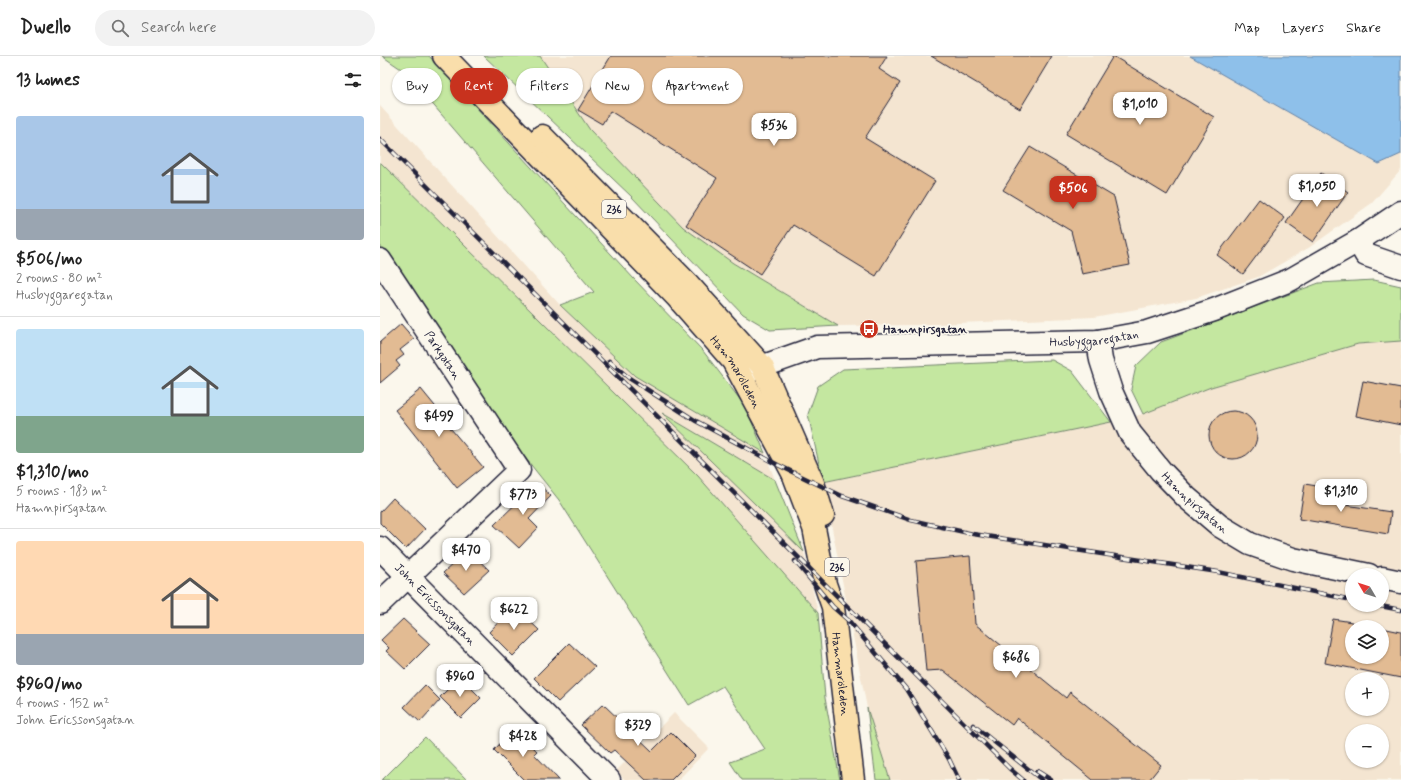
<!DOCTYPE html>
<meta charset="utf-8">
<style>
body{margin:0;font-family:Mynerve,sans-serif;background:#f2f2f2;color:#222;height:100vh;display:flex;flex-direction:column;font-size:15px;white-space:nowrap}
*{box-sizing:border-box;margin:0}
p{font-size:13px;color:#767676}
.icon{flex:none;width:22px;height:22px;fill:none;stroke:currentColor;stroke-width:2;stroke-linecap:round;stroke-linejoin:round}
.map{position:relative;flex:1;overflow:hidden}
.details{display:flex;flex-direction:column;background:#fff;width:380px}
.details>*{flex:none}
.top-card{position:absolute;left:12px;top:12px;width:380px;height:36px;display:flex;gap:8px}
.needle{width:26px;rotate:309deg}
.tools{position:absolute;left:965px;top:512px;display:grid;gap:8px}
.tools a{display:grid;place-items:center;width:44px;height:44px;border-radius:50%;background:#fff;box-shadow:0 1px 3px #0004;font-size:20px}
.price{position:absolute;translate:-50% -34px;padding:0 9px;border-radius:8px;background:#fff;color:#222;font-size:13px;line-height:26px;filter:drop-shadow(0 1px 2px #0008)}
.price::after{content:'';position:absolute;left:50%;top:24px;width:12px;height:9px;margin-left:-6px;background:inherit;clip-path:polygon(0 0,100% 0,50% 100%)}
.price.on{background:#c8321e;color:#fff}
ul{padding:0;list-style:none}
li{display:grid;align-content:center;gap:8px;height:212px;padding:0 16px}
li+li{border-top:1px solid #e0e0e0}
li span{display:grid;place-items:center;height:124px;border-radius:4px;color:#555}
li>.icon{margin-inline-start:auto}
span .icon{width:72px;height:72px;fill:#fffc;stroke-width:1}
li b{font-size:17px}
h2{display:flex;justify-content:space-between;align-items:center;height:48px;padding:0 16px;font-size:17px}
.tag{padding:0 14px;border-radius:18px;background:#fff;box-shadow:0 1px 3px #0004;font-size:14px;line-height:36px}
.tag.on{background:#c8321e;color:#fff}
header{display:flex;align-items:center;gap:24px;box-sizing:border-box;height:56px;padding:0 20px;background:#fff;border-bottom:1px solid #e0e0e0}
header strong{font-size:19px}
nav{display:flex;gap:22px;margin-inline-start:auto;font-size:14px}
.search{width:280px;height:36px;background:#f2f2f2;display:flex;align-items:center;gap:10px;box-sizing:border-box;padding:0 14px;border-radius:22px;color:#767676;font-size:15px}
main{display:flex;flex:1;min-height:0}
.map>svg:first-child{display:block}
.built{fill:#f4e5d1;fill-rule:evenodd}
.green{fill:#c4e7a0;stroke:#73846e}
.water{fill:#8ec0ea;stroke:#6381a4}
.building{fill:#e2bb93;stroke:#22223b}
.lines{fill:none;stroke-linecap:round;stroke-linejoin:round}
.minor-casing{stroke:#22223b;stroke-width:25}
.major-casing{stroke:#22223b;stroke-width:25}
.minor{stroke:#fbf7ec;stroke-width:22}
.major{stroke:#f9deab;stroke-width:22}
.rail-casing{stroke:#22223b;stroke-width:4.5}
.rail{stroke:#fbf7ec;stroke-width:3;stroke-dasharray:9;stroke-linecap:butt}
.labels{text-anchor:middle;stroke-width:3.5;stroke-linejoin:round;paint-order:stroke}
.shield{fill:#fbf7ec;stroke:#636270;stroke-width:1}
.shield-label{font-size:11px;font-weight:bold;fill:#22223b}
.poi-label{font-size:12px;font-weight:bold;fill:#22223b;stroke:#fbf7ec;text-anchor:start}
.street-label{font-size:12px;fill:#22223b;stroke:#fbf7ec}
</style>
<header>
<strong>Dwello</strong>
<div class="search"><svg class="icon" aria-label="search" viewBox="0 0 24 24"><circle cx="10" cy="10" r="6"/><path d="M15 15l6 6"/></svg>Search here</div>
<nav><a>Map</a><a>Layers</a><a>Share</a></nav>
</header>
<main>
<section class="details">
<h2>13 homes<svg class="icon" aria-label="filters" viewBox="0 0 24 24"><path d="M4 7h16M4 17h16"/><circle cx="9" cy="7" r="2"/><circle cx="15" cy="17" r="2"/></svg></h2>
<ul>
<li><span style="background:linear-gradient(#a9c7e8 75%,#9aa5b1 0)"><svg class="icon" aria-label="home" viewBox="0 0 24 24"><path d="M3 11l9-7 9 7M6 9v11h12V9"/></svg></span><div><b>$506/mo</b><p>2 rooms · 80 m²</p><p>Husbyggaregatan</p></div></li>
<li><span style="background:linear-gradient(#bfe0f5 70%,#7fa58c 0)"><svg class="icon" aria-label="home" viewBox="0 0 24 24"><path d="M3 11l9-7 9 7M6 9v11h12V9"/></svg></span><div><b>$1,310/mo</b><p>5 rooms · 183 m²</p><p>Hamnpirsgatan</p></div></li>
<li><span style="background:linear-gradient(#ffd9b3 75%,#9aa5b1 0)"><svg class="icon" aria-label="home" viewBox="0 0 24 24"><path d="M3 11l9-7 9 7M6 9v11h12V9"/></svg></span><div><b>$960/mo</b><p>4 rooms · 152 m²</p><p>John Ericssonsgatan</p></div></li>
</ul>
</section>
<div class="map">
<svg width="1021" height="724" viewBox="0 0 1021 724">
<rect width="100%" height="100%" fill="#fbf7ec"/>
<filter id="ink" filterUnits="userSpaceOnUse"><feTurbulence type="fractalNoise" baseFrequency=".025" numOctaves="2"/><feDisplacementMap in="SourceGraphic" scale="8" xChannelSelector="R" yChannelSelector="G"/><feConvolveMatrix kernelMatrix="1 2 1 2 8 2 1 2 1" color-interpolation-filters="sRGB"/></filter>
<g filter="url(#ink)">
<!-- built -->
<path class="built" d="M 160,0 L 810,0 L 999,108 L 1021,98 L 1021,114 L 992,147 L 930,191 L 878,221 L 816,242 L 714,261 L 533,269 L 458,270 L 353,207 L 303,171 L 210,74 Z
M 0,50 L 180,249 L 255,320 L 385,397 L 395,424 L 284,358 L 424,496 L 438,557 L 318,420 L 0,106 Z
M 1021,285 L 1021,724 L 510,724 L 487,652 L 443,426 L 731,366 L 763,358 L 831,331 L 978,288 ZM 972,519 L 1002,519 L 1002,549 L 972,549 ZM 972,571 L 1002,571 L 1002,601 L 972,601 ZM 972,623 L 1002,623 L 1002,653 L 972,653 ZM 972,675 L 1002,675 L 1002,705 L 972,705 Z
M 294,657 L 329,692 L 298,724 L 245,724 L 236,715 Z"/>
<!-- green -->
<path class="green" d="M 2,0 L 49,0 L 254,223 L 323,295 L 365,350 L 385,397 L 255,320 L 180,249 L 214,236 L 24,15 Z
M 104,0 L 160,0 L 210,74 L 303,171 L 353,207 L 458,270 L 390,274 L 363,258 L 252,141 Z
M 0,106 L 318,420 L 438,557 L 445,642 L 460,724 L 362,724 L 350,706 L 385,693 L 343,630 L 309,649 L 179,444 L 0,220 Z
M 994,224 L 1021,230 L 1021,285 L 978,288 L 831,331 L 763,358 L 751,333 L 756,310 L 781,286 L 939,227 Z
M 672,304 L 692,315 L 731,366 L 443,426 L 428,358 L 438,330 L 463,313 Z
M 282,357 L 395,424 L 424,496 Z
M 487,652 L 510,724 L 496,724 Z
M 45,681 L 87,724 L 2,724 Z"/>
<!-- water -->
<path class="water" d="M 810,0 L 1021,0 L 1021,98 L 999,108 Z"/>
<!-- building -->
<path class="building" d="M 231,0 L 507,0 L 499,13 L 520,27 L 485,82 L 555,125 L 496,220 L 413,169 L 380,218 L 306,169 L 337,122 L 230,55 L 222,68 L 198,54 Z
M 551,0 L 672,0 L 640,53 Z
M 733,0 L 834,61 L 787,139 L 686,78 Z
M 650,91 L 734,141 L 750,209 L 702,218 L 691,175 L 623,134 Z
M 941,117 L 968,136 L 933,186 L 906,167 Z
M 879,143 L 905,162 L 863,218 L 837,199 Z
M 21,268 L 34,283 L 20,294 L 24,299 L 16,305 L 20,310 L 0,327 L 0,286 Z
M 983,325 L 1021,332 L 1021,369 L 976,360 Z
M 41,333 L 68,366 L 66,367 L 103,411 L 77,432 L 15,354 Z
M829 379a24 24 0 1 1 48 0a24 24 0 1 1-48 0Z
M 157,427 L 171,440 L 149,463 L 158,472 L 139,492 L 114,469 Z
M 925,428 L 948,432 L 946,446 L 1011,456 L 1008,478 L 919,463 Z
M 13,442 L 45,473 L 26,493 L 0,467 L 0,456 Z
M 88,494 L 109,514 L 84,537 L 63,517 Z
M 590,500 L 595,568 L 686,642 L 690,636 L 781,709 L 769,724 L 713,724 L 637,662 L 632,669 L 563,614 L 546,615 L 536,505 Z
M 134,550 L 159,574 L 133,600 L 109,576 Z
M 23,563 L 50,588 L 25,613 L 6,595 L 9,592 L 1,584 Z
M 953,563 L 972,566 L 972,601 L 1002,601 L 1002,572 L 1021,576 L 1021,622 L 945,607 Z
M 189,587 L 215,611 L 178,646 L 154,622 Z
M 80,621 L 101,642 L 81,662 L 60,641 Z
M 45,629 L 60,644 L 40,666 L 24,651 Z
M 223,648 L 272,695 L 291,676 L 315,700 L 291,724 L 266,724 L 234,694 L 230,697 L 201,669 Z
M 134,673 L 157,695 L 154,698 L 179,724 L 144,724 L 114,694 Z"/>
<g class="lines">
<!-- minor casing -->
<g class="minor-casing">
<g id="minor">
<path d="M 978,185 L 986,199 L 1021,211"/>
<path id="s1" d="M 0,204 L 139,414 L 0,547"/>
<path id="s2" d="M 718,285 L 721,304 L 731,335 L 750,377 L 781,415 L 806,441 L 840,470 L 870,488 L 913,503 L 989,519"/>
<path id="s3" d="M 361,318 L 437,291 L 718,285 L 767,276 L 834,254 L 910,224 L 978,185 L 1021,156"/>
<path id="s4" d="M 0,492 L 229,724"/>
<path d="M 1002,522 L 1021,526"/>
</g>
</g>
<!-- major casing -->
<g class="major-casing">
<g id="major">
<path id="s5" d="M 64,0 L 296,240 L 353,305 L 413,417 L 434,472 L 445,528 L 453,551 L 473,724"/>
<path d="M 162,80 L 309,229 L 382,310 L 433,427 L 443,459"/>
</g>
</g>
<!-- minor -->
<use href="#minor" class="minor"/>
<!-- major -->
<use href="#major" class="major"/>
<!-- rail casing -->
<g class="rail-casing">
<path id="rail" d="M 0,83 L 629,712 L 643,724
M 229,305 L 249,322 L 316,365 L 398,409 L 462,440 L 531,464 L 593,478 L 838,516 L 972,544
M 415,505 L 453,551 L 469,565 L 526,633 L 569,703 L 579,724
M 995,549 L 1021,554
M 593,669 L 662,724
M 657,715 L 671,724"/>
</g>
<!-- rail -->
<use href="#rail" class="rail"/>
</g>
</g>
<!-- icons -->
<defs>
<g id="bus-disc" transform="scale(1)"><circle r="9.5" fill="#c8321e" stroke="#fbf7ec"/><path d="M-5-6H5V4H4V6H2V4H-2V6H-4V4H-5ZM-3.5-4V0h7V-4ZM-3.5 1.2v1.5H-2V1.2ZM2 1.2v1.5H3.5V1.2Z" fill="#fff"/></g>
</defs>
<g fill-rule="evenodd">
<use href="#bus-disc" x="489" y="273"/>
</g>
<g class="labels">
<!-- shield labels -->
<g class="shield">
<rect x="222" y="144" width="24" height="18" rx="3"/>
<rect x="445" y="502" width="24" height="18" rx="3"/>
</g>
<g class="shield-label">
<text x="234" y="157">236</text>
<text x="457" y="515">236</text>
</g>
<!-- poi labels -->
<g class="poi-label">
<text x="503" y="277">Hamnpirsgatan</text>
</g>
<!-- street labels -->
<g class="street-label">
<text dy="4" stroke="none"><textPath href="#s3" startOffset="358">Husbyggaregatan</textPath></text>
<text dy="4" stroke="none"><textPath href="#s1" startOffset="114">Parkgatan</textPath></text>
<text dy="4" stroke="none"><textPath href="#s5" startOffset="431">Hammaröleden</textPath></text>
<text dy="4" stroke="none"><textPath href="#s2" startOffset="193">Hamnpirsgatan</textPath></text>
<text dy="4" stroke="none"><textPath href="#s4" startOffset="79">John Ericssonsgatan</textPath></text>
<text dy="4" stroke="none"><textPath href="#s5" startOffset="755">Hammaröleden</textPath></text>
</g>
</g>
</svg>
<div class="tools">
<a><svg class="needle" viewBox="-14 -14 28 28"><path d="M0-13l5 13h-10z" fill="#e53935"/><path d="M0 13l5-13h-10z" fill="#767676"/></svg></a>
<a><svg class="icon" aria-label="layers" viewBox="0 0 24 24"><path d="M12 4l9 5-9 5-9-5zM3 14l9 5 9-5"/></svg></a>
<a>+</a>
<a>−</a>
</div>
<b class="price" style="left:760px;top:70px">$1,010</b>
<b class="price" style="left:394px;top:91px">$536</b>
<b class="price" style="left:937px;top:152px">$1,050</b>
<b class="price on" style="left:693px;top:154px">$506</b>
<b class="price" style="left:59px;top:382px">$499</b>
<b class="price" style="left:961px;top:457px">$1,310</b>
<b class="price" style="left:143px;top:460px">$773</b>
<b class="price" style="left:86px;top:516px">$470</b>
<b class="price" style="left:134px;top:575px">$622</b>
<b class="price" style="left:636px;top:623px">$686</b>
<b class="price" style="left:80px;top:642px">$960</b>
<b class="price" style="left:258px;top:691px">$329</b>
<b class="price" style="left:143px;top:702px">$428</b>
<div class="top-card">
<a class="tag">Buy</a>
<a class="tag on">Rent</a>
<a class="tag">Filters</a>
<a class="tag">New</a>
<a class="tag">Apartment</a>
</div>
</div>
</main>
